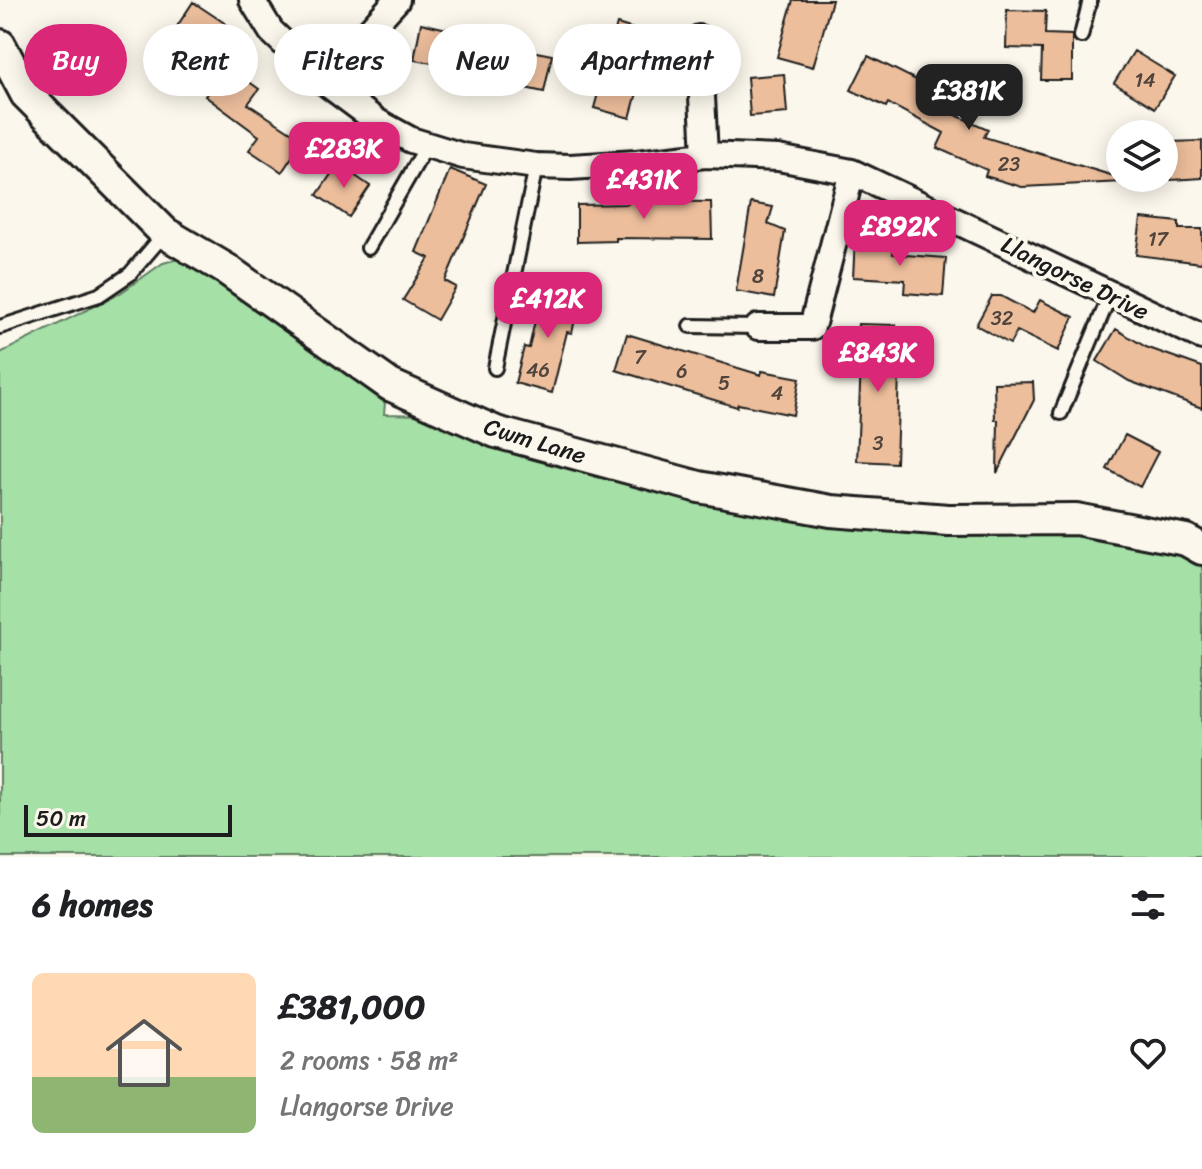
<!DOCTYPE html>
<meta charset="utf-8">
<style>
body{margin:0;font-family:Sriracha,sans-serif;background:#f2f2f2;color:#202124;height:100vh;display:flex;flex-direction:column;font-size:30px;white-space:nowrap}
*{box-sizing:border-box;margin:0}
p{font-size:26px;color:#757577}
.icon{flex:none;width:44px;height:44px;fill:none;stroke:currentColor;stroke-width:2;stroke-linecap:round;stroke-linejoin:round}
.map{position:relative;height:857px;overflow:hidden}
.sheet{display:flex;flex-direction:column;background:#fff;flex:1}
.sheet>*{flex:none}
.banner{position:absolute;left:24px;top:24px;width:800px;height:72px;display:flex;gap:16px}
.controls{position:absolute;left:1106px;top:120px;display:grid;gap:16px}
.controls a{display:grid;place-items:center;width:72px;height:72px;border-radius:50%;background:#fff;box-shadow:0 4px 20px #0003;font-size:40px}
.scale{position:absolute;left:24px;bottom:20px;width:208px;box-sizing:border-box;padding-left:8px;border:4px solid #1c1c1c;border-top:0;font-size:22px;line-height:28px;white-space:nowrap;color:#1c1c1c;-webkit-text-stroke:6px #fbf7ec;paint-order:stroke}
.price{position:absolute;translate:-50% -68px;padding:0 18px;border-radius:16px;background:#db2777;color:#fff;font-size:26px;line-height:52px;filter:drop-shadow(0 2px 4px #0008)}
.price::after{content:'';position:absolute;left:50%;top:48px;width:24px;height:18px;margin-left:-12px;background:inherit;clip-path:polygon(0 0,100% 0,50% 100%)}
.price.current{background:#222;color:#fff}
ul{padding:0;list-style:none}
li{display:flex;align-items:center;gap:24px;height:200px;padding:0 32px}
li span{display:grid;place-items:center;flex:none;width:224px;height:160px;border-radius:12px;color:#555}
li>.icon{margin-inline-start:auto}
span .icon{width:96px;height:96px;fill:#fffc;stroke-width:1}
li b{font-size:34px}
h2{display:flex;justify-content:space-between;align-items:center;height:96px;padding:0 32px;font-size:34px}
.tag{padding:0 28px;border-radius:36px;background:#fff;box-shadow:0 4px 20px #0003;font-size:28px;line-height:72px}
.tag.current{background:#db2777;color:#fff}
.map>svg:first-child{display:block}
.green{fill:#a5e0a7;stroke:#607e62;stroke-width:2}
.building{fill:#ecbe9c;stroke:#1c1c1c;stroke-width:2}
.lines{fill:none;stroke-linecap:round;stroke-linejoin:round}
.service-casing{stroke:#1c1c1c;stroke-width:18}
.minor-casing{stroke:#1c1c1c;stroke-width:30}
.tertiary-casing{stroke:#1c1c1c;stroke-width:36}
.service{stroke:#fbf7ec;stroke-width:12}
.minor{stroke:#fbf7ec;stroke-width:24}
.tertiary{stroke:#fbf7ec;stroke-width:30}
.labels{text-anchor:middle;stroke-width:8;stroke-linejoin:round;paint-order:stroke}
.number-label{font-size:20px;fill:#50443c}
.street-label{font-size:24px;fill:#1c1c1c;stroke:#fbf7ec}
</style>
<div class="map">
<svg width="1202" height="857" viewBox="0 0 1202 857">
<rect width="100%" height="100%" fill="#fbf7ec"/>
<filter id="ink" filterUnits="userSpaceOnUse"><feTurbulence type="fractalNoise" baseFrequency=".0125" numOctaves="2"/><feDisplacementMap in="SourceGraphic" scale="16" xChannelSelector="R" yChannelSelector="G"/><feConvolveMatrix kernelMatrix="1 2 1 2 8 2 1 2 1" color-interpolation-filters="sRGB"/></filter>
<g filter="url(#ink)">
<!-- green -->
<path class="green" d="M 182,258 L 241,295 L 385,403 L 384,414 L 427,415 L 899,530 L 1091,535 L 1164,547 L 1202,563 L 1202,857 L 0,857 L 0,353 L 119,294 L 163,263 Z"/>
<!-- building -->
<path class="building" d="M 793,0 L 832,0 L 813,67 L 777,57 Z
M 193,2 L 226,24 L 205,55 L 172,34 Z
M 1007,10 L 1046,11 L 1045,34 L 1072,35 L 1072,80 L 1041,80 L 1042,49 L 1006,48 Z
M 421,23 L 507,43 L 506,46 L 552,55 L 544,92 L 506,84 L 507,81 L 461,68 L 414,60 Z
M 617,24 L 653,35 L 630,118 L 594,108 Z
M 1134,51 L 1175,76 L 1155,108 L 1114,83 Z
M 868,56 L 916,80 L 918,76 L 952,95 L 944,110 L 988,129 L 984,137 L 1124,179 L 1123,182 L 1022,187 L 985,176 L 987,170 L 937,148 L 944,133 L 888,103 L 886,107 L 851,90 Z
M 227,66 L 259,89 L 248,104 L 303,140 L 282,172 L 249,150 L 259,136 L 205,96 Z
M 784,74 L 787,113 L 750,116 L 747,77 Z
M 1202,141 L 1202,178 L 1171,180 L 1169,142 Z
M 338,164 L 370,186 L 349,217 L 317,195 Z
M 450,169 L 486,184 L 445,281 L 456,287 L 437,320 L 403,300 L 429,258 L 416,252 Z
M 628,201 L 711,202 L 712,239 L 616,238 L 616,241 L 577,242 L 577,205 L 628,204 Z
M 751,203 L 773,207 L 768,224 L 785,231 L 774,298 L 736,291 Z
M 1141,218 L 1179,222 L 1179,229 L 1202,229 L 1202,263 L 1136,255 Z
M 855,240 L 894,242 L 893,254 L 946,258 L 943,296 L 904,293 L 905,280 L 853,277 Z
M 542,289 L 580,297 L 572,333 L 567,332 L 552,393 L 515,383 L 524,347 L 529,348 Z
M 992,296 L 1001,296 L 1033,313 L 1040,300 L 1074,317 L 1058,351 L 1017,331 L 1010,344 L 976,325 Z
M 858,324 L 896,325 L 894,372 L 899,372 L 896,463 L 857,461 L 861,361 L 855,361 Z
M 1116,329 L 1146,347 L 1202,367 L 1202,408 L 1129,381 L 1097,361 Z
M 627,334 L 761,375 L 762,371 L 800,378 L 793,415 L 738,404 L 737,407 L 616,370 Z
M 1033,382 L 1034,400 L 997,473 L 998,420 L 995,420 L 994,383 Z
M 1125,435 L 1158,452 L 1140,487 L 1107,469 Z"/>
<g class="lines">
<!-- service casing -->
<g class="service-casing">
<path id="service" d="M 1081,36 L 1090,0
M 368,248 L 427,145
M 690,326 L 758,327
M 0,327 L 99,295 L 130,274 L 165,233
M 495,368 L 536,166
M 1061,413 L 1110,295"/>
</g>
<!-- minor casing -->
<g class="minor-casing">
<path id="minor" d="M 252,0 L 271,31 L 323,81 L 378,122 L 411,140 L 463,156 L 536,166 L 570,167 L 637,163 L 705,155 L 778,158 L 852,172 L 1202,337
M 699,38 L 705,155
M 323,81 L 397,0
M 758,327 L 812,327 L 852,172"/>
</g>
<!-- tertiary casing -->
<g class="tertiary-casing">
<path id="tertiary" d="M 0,45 L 26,94 L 165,233 L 226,269 L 390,385 L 496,432 L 699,487 L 831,511 L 948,520 L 1076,519 L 1186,540 L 1202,549"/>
</g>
<!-- service -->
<use href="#service" class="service"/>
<!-- minor -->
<use href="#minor" class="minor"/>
<!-- tertiary -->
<use href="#tertiary" class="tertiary"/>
</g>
</g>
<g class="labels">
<!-- number labels -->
<g class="number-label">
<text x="1145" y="87">14</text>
<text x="1009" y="171">23</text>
<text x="1158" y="246">17</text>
<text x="758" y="283">8</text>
<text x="1002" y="325">32</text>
<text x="640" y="364">7</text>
<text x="538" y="377">46</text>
<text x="682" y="378">6</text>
<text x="724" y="390">5</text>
<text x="777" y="400">4</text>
<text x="878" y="450">3</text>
</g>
<!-- street labels -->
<g class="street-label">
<text transform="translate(1075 278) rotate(26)" y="8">Llangorse Drive</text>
<text transform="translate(535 441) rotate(17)" y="8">Cwm Lane</text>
</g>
</g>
</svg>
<div class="controls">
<a><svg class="icon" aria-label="layers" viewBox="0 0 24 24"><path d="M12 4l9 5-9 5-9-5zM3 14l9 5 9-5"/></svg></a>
</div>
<div class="scale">50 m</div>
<b class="price current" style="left:969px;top:132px">£381K</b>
<b class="price" style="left:344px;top:190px">£283K</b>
<b class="price" style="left:644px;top:221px">£431K</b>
<b class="price" style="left:900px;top:268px">£892K</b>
<b class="price" style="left:548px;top:340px">£412K</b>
<b class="price" style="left:878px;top:394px">£843K</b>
<div class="banner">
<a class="tag current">Buy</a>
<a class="tag">Rent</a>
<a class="tag">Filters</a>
<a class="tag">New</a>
<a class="tag">Apartment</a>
</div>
</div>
<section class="sheet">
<h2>6 homes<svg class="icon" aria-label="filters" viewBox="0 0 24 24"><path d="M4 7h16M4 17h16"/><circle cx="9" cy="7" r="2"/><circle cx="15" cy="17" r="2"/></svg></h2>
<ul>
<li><span style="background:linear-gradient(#ffd9b3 65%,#8fb573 0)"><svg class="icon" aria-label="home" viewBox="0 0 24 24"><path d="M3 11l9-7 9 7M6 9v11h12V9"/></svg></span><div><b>£381,000</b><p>2 rooms · 58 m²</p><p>Llangorse Drive</p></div><svg class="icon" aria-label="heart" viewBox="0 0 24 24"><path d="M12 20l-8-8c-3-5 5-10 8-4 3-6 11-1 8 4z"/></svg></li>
</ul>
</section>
